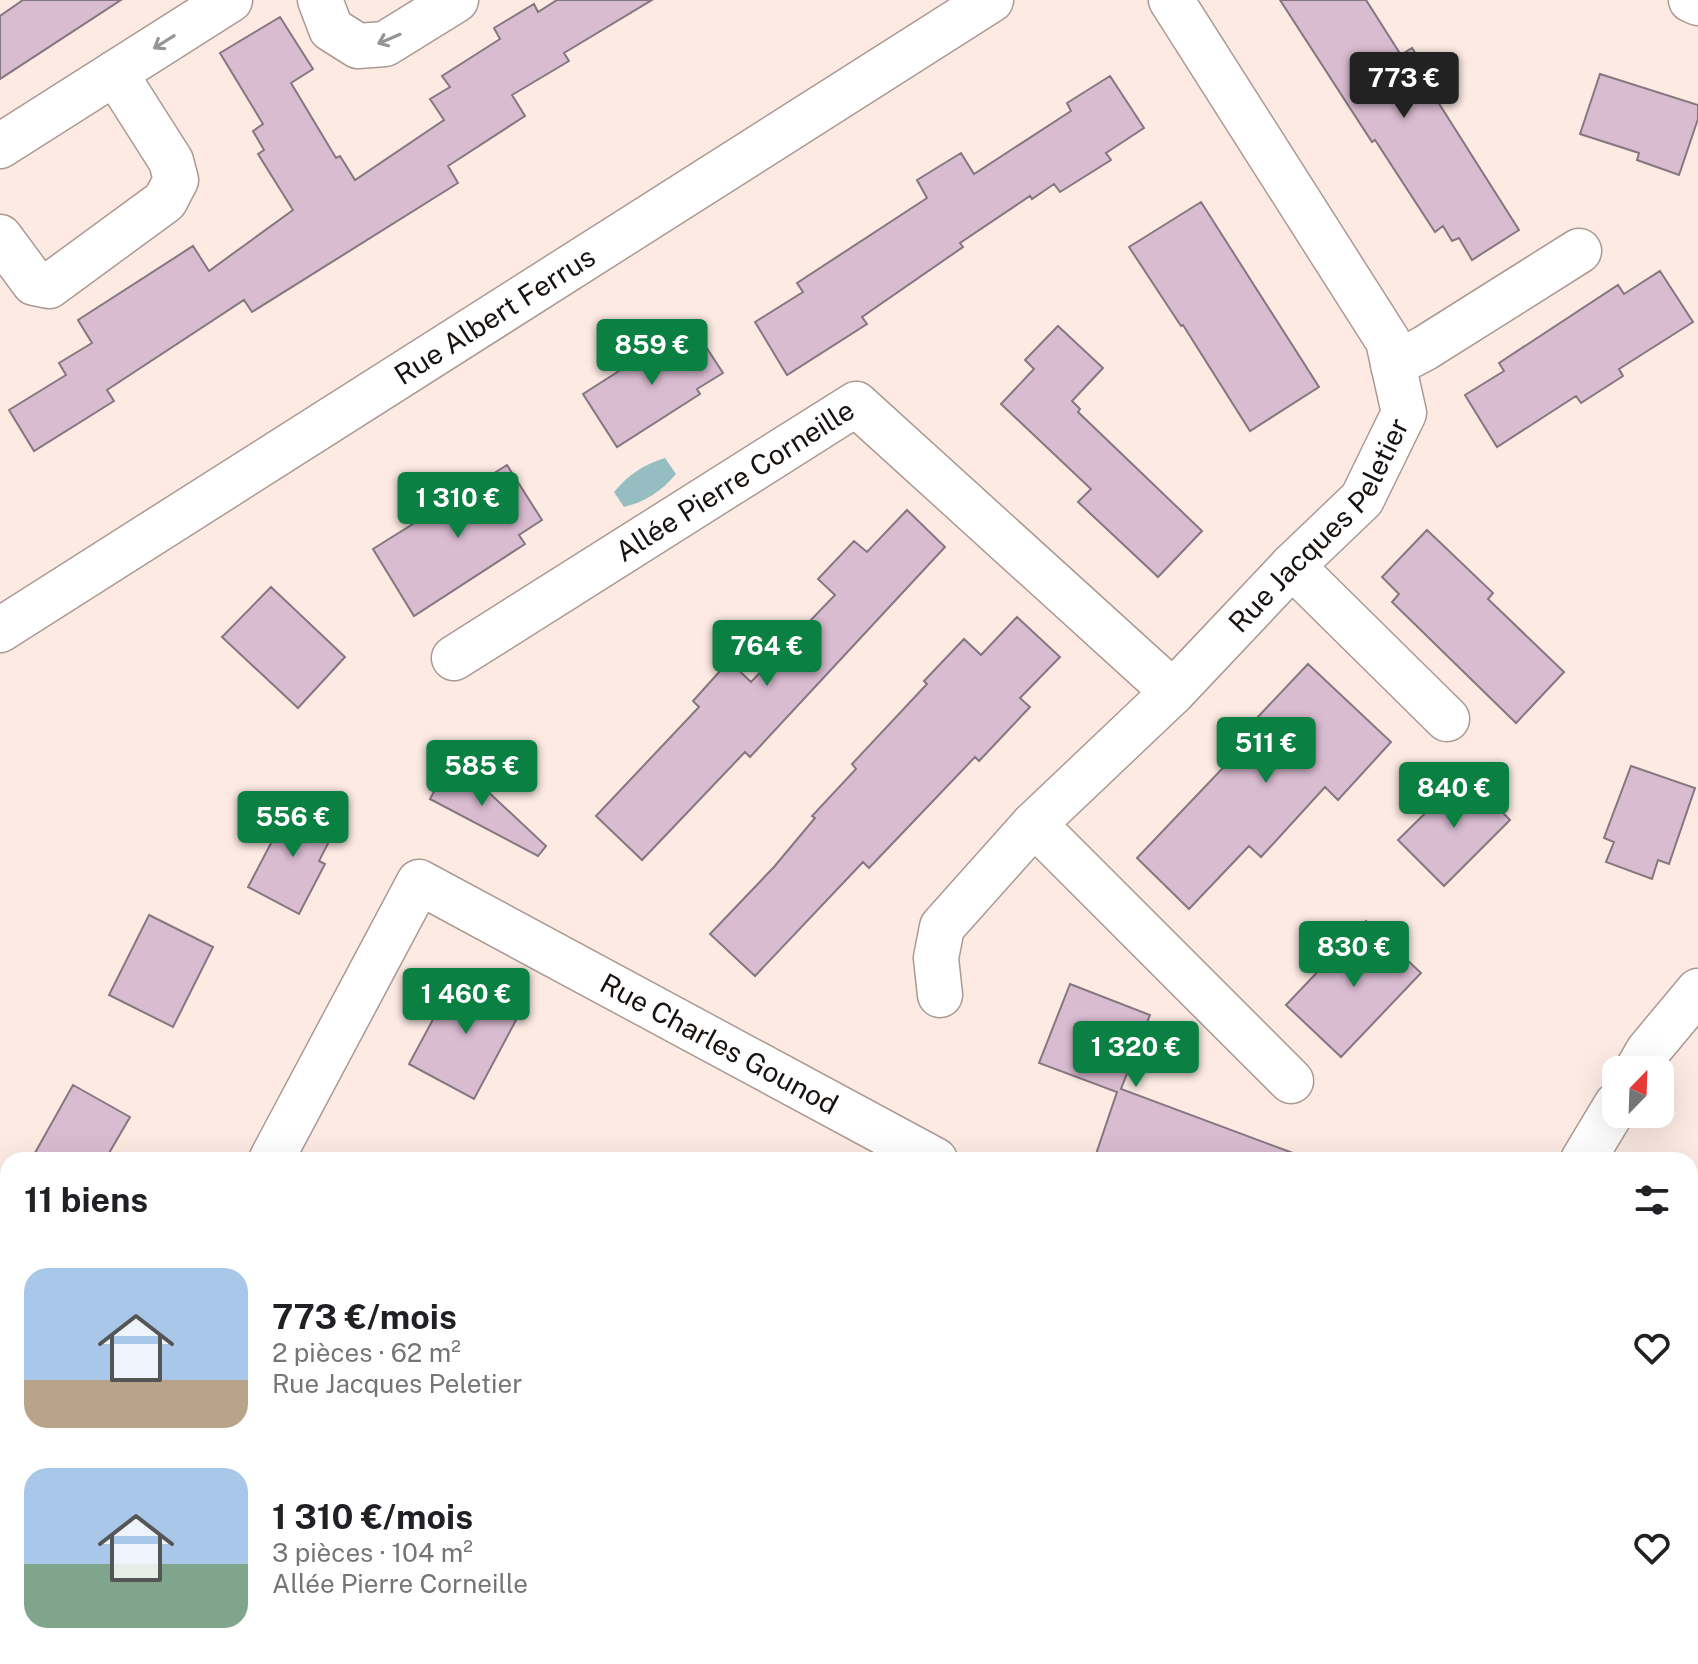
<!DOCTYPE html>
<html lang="fr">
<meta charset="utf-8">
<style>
body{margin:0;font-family:"Public Sans",sans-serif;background:#f2f2f2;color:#202124;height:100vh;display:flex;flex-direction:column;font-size:30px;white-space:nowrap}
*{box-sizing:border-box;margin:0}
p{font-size:26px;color:#757577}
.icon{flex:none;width:44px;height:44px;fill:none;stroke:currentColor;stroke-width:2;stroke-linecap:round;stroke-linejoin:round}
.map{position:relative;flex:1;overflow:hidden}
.panel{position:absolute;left:0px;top:1152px;width:1698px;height:512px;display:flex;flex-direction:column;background:#fff;border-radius:24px 24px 0 0;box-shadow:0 8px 32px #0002}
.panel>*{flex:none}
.needle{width:52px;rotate:23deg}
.buttons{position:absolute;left:1602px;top:1056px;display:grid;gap:16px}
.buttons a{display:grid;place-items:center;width:72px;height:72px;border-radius:16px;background:#fff;box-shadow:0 8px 32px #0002;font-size:40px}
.price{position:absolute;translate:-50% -68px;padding:0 18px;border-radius:8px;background:#0b8043;color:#fff;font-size:26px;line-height:52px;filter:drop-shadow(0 2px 4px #0008)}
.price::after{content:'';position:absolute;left:50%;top:48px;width:24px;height:18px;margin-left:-12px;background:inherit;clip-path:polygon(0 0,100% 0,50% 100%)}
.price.current{background:#222;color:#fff}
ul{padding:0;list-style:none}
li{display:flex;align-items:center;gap:24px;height:200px;padding:0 24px}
li span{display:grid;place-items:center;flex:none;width:224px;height:160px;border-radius:24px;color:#555}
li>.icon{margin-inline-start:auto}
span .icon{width:96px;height:96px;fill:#fffc;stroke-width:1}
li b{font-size:34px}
h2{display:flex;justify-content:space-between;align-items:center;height:96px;padding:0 24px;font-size:34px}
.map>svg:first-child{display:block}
.water{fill:#96bec2}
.building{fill:#dabcd1;stroke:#847780;stroke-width:2}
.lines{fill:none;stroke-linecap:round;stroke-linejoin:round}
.street-casing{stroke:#ab9a94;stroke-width:47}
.street{stroke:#fff;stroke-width:44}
.oneway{stroke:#979593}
.labels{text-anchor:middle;stroke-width:7;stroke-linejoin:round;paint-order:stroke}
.street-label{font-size:28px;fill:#181310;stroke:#fff}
</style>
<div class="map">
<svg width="1698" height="1664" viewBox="0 0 1698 1664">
<rect width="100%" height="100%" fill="#fceae3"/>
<!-- water -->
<path class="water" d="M 665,458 L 676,474 C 662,491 645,502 624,507 L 614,492 C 629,474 643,465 665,458 Z"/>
<!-- building -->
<path class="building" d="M 23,0 L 121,0 L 0,79 L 0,16 Z
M 557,0 L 652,0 L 564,53 L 569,61 L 512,95 L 525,116 L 448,166 L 458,183 L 252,312 L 244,300 L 107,390 L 114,401 L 34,451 L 9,410 L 66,375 L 59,363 L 92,343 L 78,320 L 193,246 L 209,271 L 293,210 L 258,154 L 264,150 L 253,131 L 263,124 L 220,53 L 280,17 L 313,69 L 291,83 L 336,158 L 340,156 L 355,180 L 444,120 L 430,99 L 450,87 L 442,76 L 500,39 L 494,28 L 534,4 L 538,12 Z
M 1280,0 L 1366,0 L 1401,55 L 1412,48 L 1444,98 L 1438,102 L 1519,230 L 1472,260 L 1459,238 L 1452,241 L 1443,226 L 1435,232 L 1375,140 L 1372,142 Z
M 1600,74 L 1698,105 L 1698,119 L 1679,175 L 1637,160 L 1639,153 L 1580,134 Z
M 1110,76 L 1144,128 L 1106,153 L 1111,160 L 1060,192 L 1054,184 L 1032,199 L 1030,196 L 960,243 L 963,247 L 862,317 L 867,324 L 787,375 L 755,322 L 803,292 L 797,283 L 927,198 L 917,180 L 961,153 L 974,174 L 1071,111 L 1067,103 Z
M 1201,202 L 1319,387 L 1250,431 L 1183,325 L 1181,326 L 1129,247 Z
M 1660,271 L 1693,322 L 1619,369 L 1623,376 L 1581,403 L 1576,396 L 1497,447 L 1465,395 L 1504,371 L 1499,363 L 1618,285 L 1624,294 Z
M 1058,326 L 1103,368 L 1072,401 L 1080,409 L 1078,412 L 1202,531 L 1158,577 L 1078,502 L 1091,489 L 1001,404 L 1034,369 L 1025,360 Z
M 695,330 L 723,373 L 697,389 L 700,394 L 617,447 L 583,394 L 666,341 L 669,346 Z
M 507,465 L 542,520 L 519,535 L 525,544 L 414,616 L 373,549 Z
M 907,510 L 945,547 L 750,757 L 745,752 L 642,860 L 596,816 L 699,707 L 693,701 L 729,661 L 751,682 L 835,595 L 818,579 L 854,541 L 867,552 Z
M 1427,530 L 1493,593 L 1488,599 L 1564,672 L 1516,723 L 1392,602 L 1399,594 L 1382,577 Z
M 271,587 L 345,657 L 298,708 L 222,637 Z
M 1017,617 L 1060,657 L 1020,698 L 1030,707 L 979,761 L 975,757 L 869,868 L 863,862 L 755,976 L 710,934 L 774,867 L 815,818 L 812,816 L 856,769 L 852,764 L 927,684 L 924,681 L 964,639 L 981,655 Z
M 1308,664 L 1391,742 L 1338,800 L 1325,787 L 1261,857 L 1249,846 L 1189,909 L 1137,858 L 1261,728 L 1254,721 Z
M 452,758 L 546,846 L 538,856 L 430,799 Z
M 1631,766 L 1695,788 L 1669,864 L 1658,860 L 1652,879 L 1606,862 L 1614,842 L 1604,838 Z
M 1465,774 L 1510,820 L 1444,886 L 1398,840 Z
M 292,803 L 336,828 L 319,861 L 325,864 L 299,914 L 248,887 Z
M 149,915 L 213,947 L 173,1027 L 109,995 Z
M 1366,921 L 1421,973 L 1341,1057 L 1286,1005 Z
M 458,973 L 523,1007 L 474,1099 L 409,1064 Z
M 1070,984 L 1150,1015 L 1121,1089 L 1301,1156 L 1300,1160 L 1094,1160 L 1117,1092 L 1039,1063 Z
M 73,1085 L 130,1117 L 105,1160 L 31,1160 Z"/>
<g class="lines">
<!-- street casing -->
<g class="street-casing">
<g id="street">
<path d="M 320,0 L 331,29 L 358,46 L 385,44 L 456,0"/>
<path d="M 1691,0 L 1698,3"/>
<path d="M 0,146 L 230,0"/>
<path d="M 0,237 L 34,283 L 49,286 L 165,201 L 176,180 L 171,161 L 115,73"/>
<path d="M 1393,365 L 1425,348 L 1579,251"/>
<path d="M 1292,566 L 1447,719"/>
<path id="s1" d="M 0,630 L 991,0"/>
<path id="s2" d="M 454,658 L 856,404 L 1173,692"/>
<path d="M 1034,824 L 1291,1081"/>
<path id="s3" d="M 940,995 L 936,958 L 942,927 L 1034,824 L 1173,692 L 1292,566 L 1362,499 L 1404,413 L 1388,341 L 1171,0"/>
<path d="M 1637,1070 L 1648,1051 L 1698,991"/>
<path id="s4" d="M 271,1160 L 419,882 L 935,1160"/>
<path d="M 1583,1160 L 1616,1105"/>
<path d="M 1690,1276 L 1698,1280"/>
<path d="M 0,1398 L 8,1402"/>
<path d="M 473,1656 L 488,1664"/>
<path d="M 1340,1664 L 1344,1656"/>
</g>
</g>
<!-- street -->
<use href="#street" class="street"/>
</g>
<!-- one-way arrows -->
<defs><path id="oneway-shaft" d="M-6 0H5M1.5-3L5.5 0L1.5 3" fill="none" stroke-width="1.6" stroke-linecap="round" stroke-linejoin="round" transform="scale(2)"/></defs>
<g class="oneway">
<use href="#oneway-shaft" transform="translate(389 39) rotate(157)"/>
<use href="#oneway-shaft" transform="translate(164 42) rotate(148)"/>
</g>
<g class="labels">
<!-- street labels -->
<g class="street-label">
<text dy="10" stroke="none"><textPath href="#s1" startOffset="586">Rue Albert Ferrus</textPath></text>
<text dy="10" stroke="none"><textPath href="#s2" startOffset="332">Allée Pierre Corneille</textPath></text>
<text dy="10" stroke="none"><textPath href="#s3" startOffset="622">Rue Jacques Peletier</textPath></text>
<text dy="10" stroke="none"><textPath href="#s4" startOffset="656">Rue Charles Gounod</textPath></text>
</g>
</g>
</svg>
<div class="buttons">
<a><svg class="needle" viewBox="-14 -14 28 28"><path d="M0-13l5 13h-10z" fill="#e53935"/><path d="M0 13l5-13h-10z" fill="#757577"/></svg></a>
</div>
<b class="price current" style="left:1404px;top:120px">773 €</b>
<b class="price" style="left:652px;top:387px">859 €</b>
<b class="price" style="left:458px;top:540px">1 310 €</b>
<b class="price" style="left:767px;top:688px">764 €</b>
<b class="price" style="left:1266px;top:785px">511 €</b>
<b class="price" style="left:482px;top:808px">585 €</b>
<b class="price" style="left:1454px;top:830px">840 €</b>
<b class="price" style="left:293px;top:859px">556 €</b>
<b class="price" style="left:1354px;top:989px">830 €</b>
<b class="price" style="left:466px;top:1036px">1 460 €</b>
<b class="price" style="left:1136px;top:1089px">1 320 €</b>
<section class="panel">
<h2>11 biens<svg class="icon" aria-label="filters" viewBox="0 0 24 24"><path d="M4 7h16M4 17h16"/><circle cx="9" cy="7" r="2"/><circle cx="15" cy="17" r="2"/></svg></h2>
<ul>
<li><span style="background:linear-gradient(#a9c7e8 70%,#b9a48a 0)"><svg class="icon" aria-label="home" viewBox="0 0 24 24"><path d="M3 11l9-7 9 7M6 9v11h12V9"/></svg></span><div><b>773 €/mois</b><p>2 pièces · 62 m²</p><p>Rue Jacques Peletier</p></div><svg class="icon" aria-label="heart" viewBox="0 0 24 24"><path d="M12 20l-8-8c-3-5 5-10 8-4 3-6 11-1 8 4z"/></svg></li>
<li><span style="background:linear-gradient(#a9c7e8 60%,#7fa58c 0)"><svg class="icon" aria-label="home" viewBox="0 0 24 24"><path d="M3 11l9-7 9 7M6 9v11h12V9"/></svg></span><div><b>1 310 €/mois</b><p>3 pièces · 104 m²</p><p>Allée Pierre Corneille</p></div><svg class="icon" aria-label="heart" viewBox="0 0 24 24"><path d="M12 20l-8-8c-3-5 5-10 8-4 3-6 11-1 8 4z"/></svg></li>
</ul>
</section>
</div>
